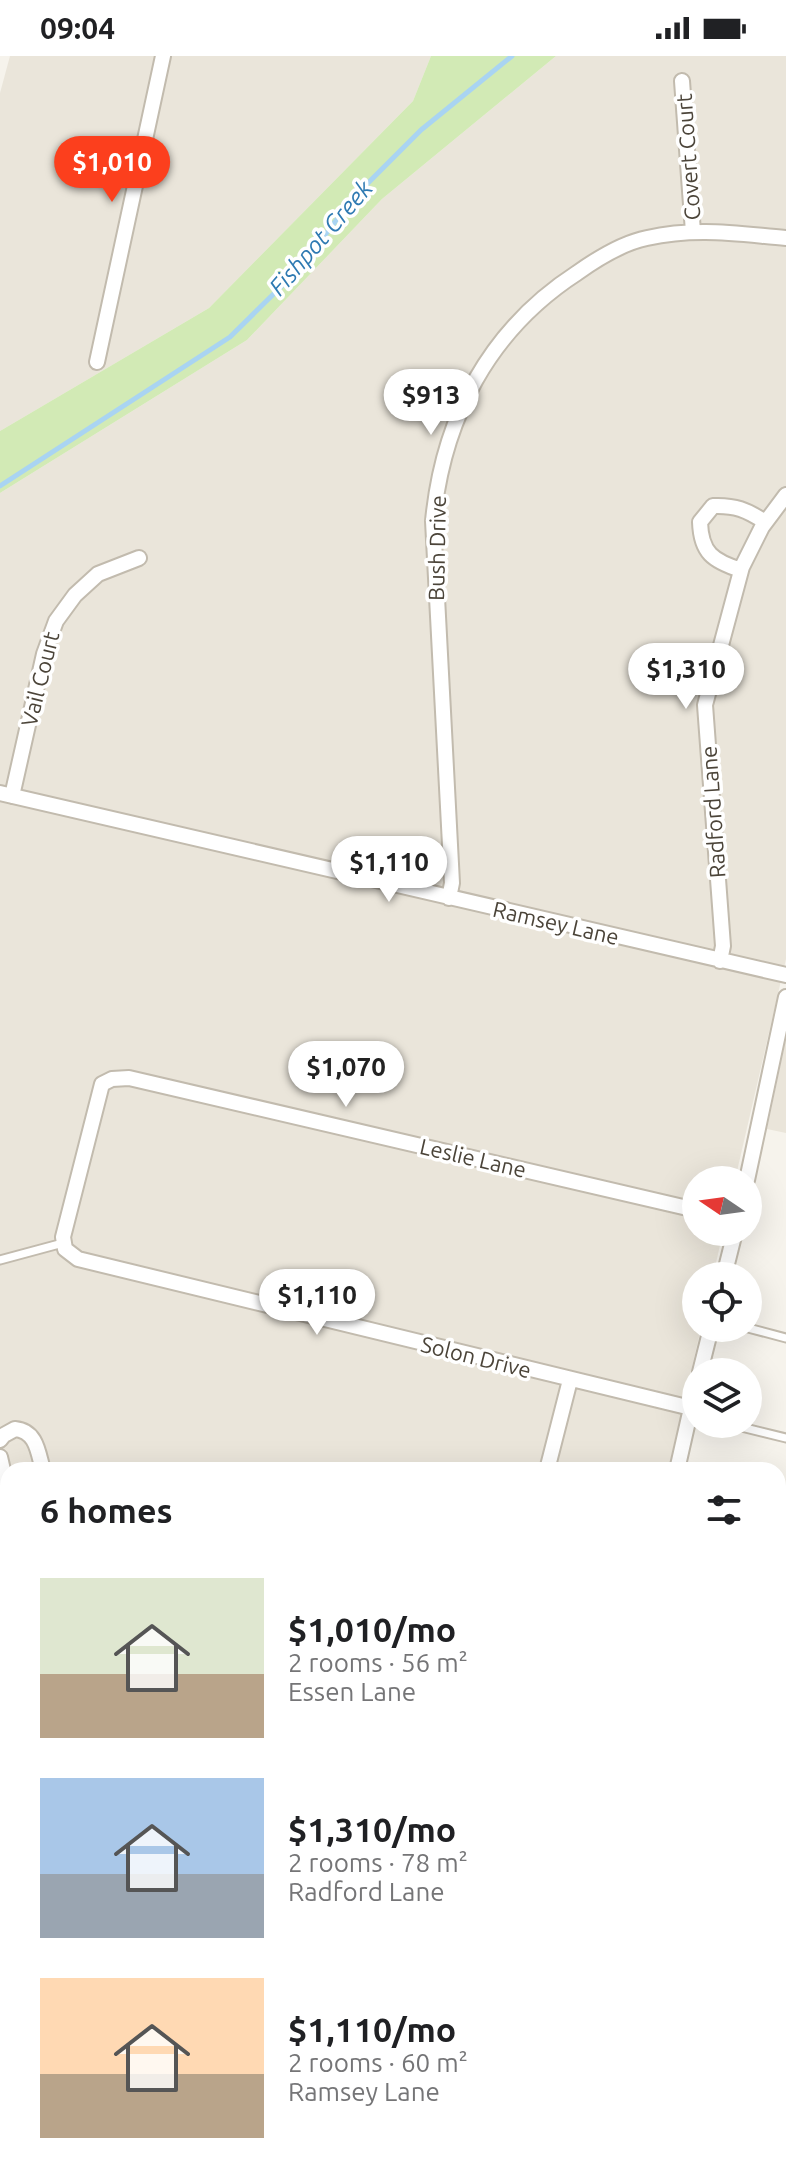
<!DOCTYPE html>
<meta charset="utf-8">
<style>
body{margin:0;font-family:Ubuntu,sans-serif;background:#f2f2f2;color:#202124;height:100vh;display:flex;flex-direction:column;font-size:30px;white-space:nowrap}
*{box-sizing:border-box;margin:0}
p{font-size:26px;color:#757577}
.icon{flex:none;width:44px;height:44px;fill:none;stroke:currentColor;stroke-width:2;stroke-linecap:round;stroke-linejoin:round}
.map{position:relative;flex:1;overflow:hidden}
.panel{position:absolute;left:0px;top:1406px;width:786px;height:712px;display:flex;flex-direction:column;background:#fff;border-radius:24px 24px 0 0;box-shadow:0 8px 32px #0002}
.panel>*{flex:none}
.needle{width:52px;rotate:283deg}
.fabs{position:absolute;left:682px;top:1110px;display:grid;gap:16px}
.fabs a{display:grid;place-items:center;width:80px;height:80px;border-radius:50%;background:#fff;box-shadow:0 8px 32px #0002;font-size:40px}
.price{position:absolute;translate:-50% -68px;padding:0 18px;border-radius:28px;background:#fff;color:#222;font-size:26px;line-height:52px;filter:drop-shadow(0 2px 4px #0008)}
.price::after{content:'';position:absolute;left:50%;top:48px;width:24px;height:18px;margin-left:-12px;background:inherit;clip-path:polygon(0 0,100% 0,50% 100%)}
.price.on{background:#fc3f1d;color:#fff}
ul{padding:0;list-style:none}
li{display:flex;align-items:center;gap:24px;height:200px;padding:0 40px}
li span{display:grid;place-items:center;flex:none;width:224px;height:160px;border-radius:0px;color:#555}
li>.icon{margin-inline-start:auto}
span .icon{width:96px;height:96px;fill:#fffc;stroke-width:1}
li b{font-size:34px}
h2{display:flex;justify-content:space-between;align-items:center;height:96px;padding:0 40px;font-size:34px}
.status{display:flex;justify-content:space-between;align-items:center;height:56px;padding:0 40px;background:#fff;direction:ltr}
.status svg{height:22px;fill:currentColor}
.map>svg:first-child{display:block}
.residential{fill:#eae5da}
.green{fill:#d2eab5}
.lines{fill:none;stroke-linecap:round;stroke-linejoin:round}
.stream{stroke:#a9d4f2;stroke-width:5}
.service-casing{stroke:#c2bbae;stroke-width:11}
.minor-casing{stroke:#c2bbae;stroke-width:18}
.tertiary-casing{stroke:#c2bbae;stroke-width:22}
.path{stroke:#c4b79f;stroke-width:3;stroke-dasharray:4 4;stroke-linecap:butt}
.service{stroke:#fff;stroke-width:7}
.minor{stroke:#fff;stroke-width:14}
.tertiary{stroke:#fff;stroke-width:18}
.labels{text-anchor:middle;stroke-width:7;stroke-linejoin:round;paint-order:stroke}
.street-label{font-size:22px;fill:#4b4439;stroke:#fff}
.water-label{font-size:24px;font-style:italic;fill:#2e7ab2;stroke:#fff}
</style>
<div class="status"><b>09:04</b><svg viewBox="0 0 49 12"><path d="M0 12V9h3v3zM5 12V6h3v6zM10 12V3h3v9zM15 12V0h3v12zM26 1h20v11H26zM47 4h2v5h-2z"/></svg></div>
<div class="map">
<svg width="786" height="2118" viewBox="0 0 786 2118">
<rect width="100%" height="100%" fill="#f6f3ec"/>
<!-- residential -->
<path class="residential" d="M 10,0 L 431,0 L 413,45 L 209,252 L 0,375 L 0,37 Z
M 556,0 L 786,0 L 786,903 L 735,1124 L 696,1124 L 696,1176 L 723,1176 L 713,1220 L 696,1220 L 696,1272 L 701,1272 L 668,1414 L 8,1414 L 8,1863 L 0,1861 L 0,437 L 247,284 L 382,143 Z
M 786,983 L 786,1077 L 767,1073 Z
M 0,1884 L 8,1886 L 8,2110 L 778,2110 L 778,2071 L 786,2073 L 786,2118 L 0,2118 Z"/>
<!-- green -->
<path class="green" d="M 431,0 L 556,0 L 382,143 L 247,284 L 0,437 L 0,375 L 209,252 L 413,45 Z
M 778,1477 L 786,1479 L 786,1856 L 778,1854 Z"/>
<g class="lines">
<!-- stream -->
<path class="stream" d="M 0,430 L 230,281 L 301,211 L 353,142 L 421,74 L 512,0"/>
<!-- service casing -->
<g class="service-casing">
<path id="service" d="M 0,1204 L 63,1187
M 748,1272 L 786,1282
M 729,1368 L 786,1382"/>
</g>
<!-- minor casing -->
<g class="minor-casing">
<path id="minor" d="M 682,25 L 693,176
M 97,306 L 163,0
M 741,514 C 713,505 701,497 700,466 L 713,450 C 735,449 747,454 765,466
M 0,737 L 786,919
M 12,740 L 44,598 L 56,565 L 75,539 L 98,518 L 139,502
M 449,842 L 452,827 L 433,465 C 443,362 489,274 577,217 C 598,202 622,187 647,182 C 697,171 737,178 786,182
M 720,905 L 723,890 L 705,649 L 742,511 L 762,471 L 786,439
M 747,1124 L 786,941
M 724,1220 L 735,1176
M 700,1316 L 711,1272
M 691,1352 L 78,1203 L 65,1193 L 63,1181 L 102,1028 L 112,1023 L 129,1022 L 696,1154
M 0,1384 L 4,1379 L 15,1373 C 37,1375 38,1397 43,1414
M 0,1401 L 8,1436
M 547,1414 L 570,1324
M 677,1414 L 696,1330
M 778,1466 L 786,1467
M 0,1479 L 8,1471
M 778,1808 L 786,1810
M 136,2118 L 138,2110"/>
</g>
<!-- tertiary casing -->
<g class="tertiary-casing">
<path id="tertiary" d="M 0,1874 L 8,1876
M 778,2059 L 786,2061"/>
</g>
<!-- path -->
<path class="path" d="M 778,1524 L 786,1529
M 778,1648 L 786,1649"/>
<!-- service -->
<use href="#service" class="service"/>
<!-- minor -->
<use href="#minor" class="minor"/>
<!-- tertiary -->
<use href="#tertiary" class="tertiary"/>
</g>
<g class="labels">
<!-- street labels -->
<g class="street-label">
<text transform="translate(688 101) rotate(-94)" y="8">Covert Court</text>
<text transform="translate(437 492) rotate(-89)" y="8">Bush Drive</text>
<text transform="translate(40 623) rotate(-76)" y="8">Vail Court</text>
<text transform="translate(713 756) rotate(-94)" y="8">Radford Lane</text>
<text transform="translate(556 867) rotate(13)" y="8">Ramsey Lane</text>
<text transform="translate(473 1102) rotate(13)" y="8">Leslie Lane</text>
<text transform="translate(476 1301) rotate(14)" y="8">Solon Drive</text>
</g>
<!-- water labels -->
<g class="water-label">
<text transform="translate(321 182) rotate(-49)" y="8">Fishpot Creek</text>
</g>
</g>
</svg>
<div class="fabs">
<a><svg class="needle" viewBox="-14 -14 28 28"><path d="M0-13l5 13h-10z" fill="#e53935"/><path d="M0 13l5-13h-10z" fill="#757577"/></svg></a>
<a><svg class="icon" aria-label="locate" viewBox="0 0 24 24"><circle cx="12" cy="12" r="6"/><path d="M12 2v4M12 18v4M2 12h4M18 12h4"/></svg></a>
<a><svg class="icon" aria-label="layers" viewBox="0 0 24 24"><path d="M12 4l9 5-9 5-9-5zM3 14l9 5 9-5"/></svg></a>
</div>
<b class="price on" style="left:112px;top:148px">$1,010</b>
<b class="price" style="left:431px;top:381px">$913</b>
<b class="price" style="left:686px;top:655px">$1,310</b>
<b class="price" style="left:389px;top:848px">$1,110</b>
<b class="price" style="left:346px;top:1053px">$1,070</b>
<b class="price" style="left:317px;top:1281px">$1,110</b>
<section class="panel">
<h2>6 homes<svg class="icon" aria-label="filters" viewBox="0 0 24 24"><path d="M4 7h16M4 17h16"/><circle cx="9" cy="7" r="2"/><circle cx="15" cy="17" r="2"/></svg></h2>
<ul>
<li><span style="background:linear-gradient(#dfe7d0 60%,#b9a48a 0)"><svg class="icon" aria-label="home" viewBox="0 0 24 24"><path d="M3 11l9-7 9 7M6 9v11h12V9"/></svg></span><div><b>$1,010/mo</b><p>2 rooms · 56 m²</p><p>Essen Lane</p></div></li>
<li><span style="background:linear-gradient(#a9c7e8 60%,#9aa5b1 0)"><svg class="icon" aria-label="home" viewBox="0 0 24 24"><path d="M3 11l9-7 9 7M6 9v11h12V9"/></svg></span><div><b>$1,310/mo</b><p>2 rooms · 78 m²</p><p>Radford Lane</p></div></li>
<li><span style="background:linear-gradient(#ffd9b3 60%,#b9a48a 0)"><svg class="icon" aria-label="home" viewBox="0 0 24 24"><path d="M3 11l9-7 9 7M6 9v11h12V9"/></svg></span><div><b>$1,110/mo</b><p>2 rooms · 60 m²</p><p>Ramsey Lane</p></div></li>
</ul>
</section>
</div>
